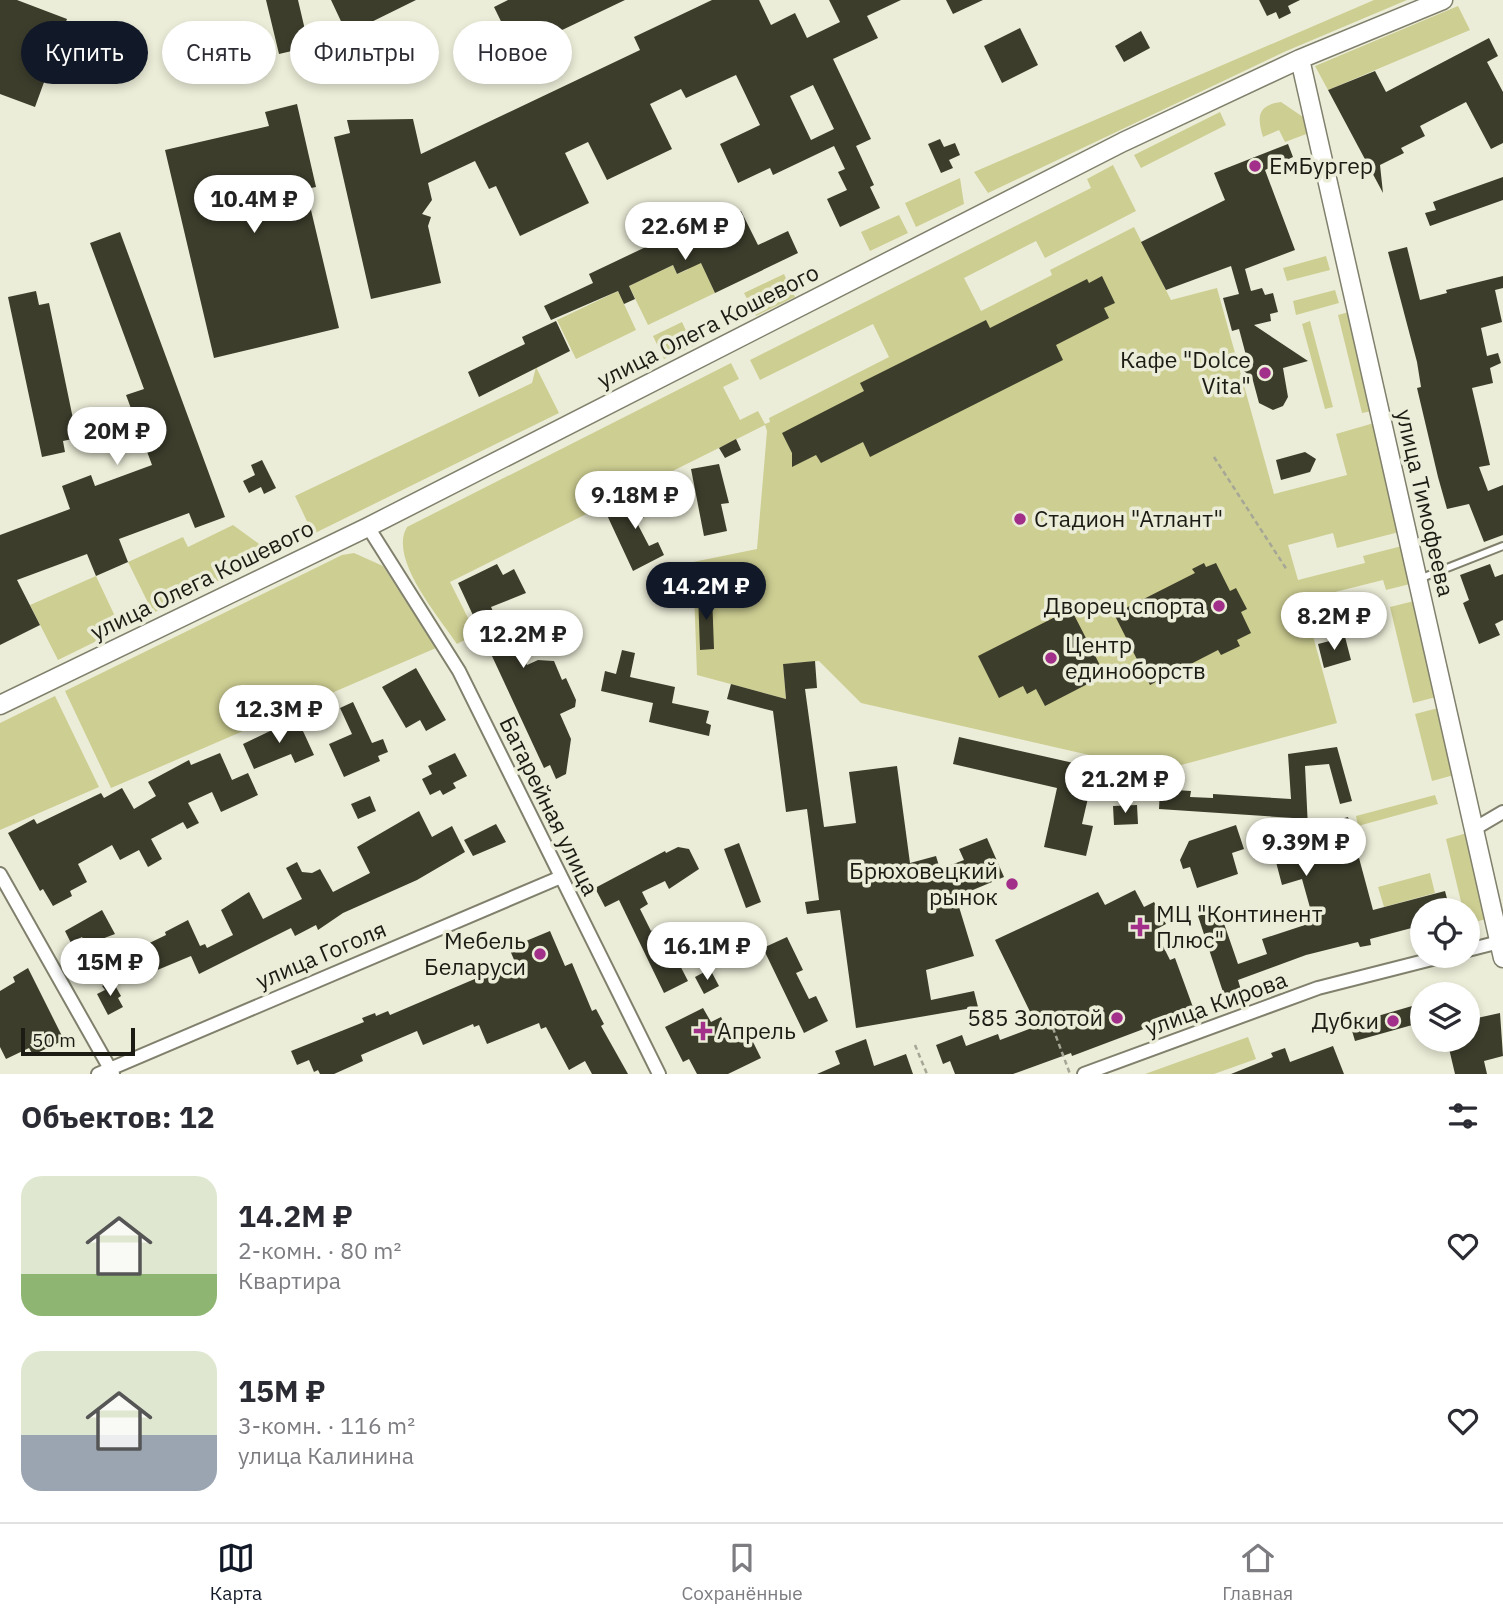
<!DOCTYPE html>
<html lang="ru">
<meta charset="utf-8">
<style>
body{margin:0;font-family:"IBM Plex Sans",sans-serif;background:#f2f2f3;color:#2b2b33;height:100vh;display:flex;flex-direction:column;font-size:26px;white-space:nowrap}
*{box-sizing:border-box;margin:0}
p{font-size:23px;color:#7c7c81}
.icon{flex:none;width:38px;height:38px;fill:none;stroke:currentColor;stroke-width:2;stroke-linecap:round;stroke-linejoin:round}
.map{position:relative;height:1074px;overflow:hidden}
.panel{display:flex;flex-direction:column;background:#fff;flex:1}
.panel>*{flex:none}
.top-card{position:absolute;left:21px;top:21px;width:700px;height:63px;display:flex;gap:14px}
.buttons{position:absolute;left:1410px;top:898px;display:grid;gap:14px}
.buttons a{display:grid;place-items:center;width:70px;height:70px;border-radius:50%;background:#fff;box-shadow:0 4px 10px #0003;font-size:35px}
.scale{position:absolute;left:21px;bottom:18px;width:114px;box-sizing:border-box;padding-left:7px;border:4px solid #1c1c15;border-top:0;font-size:19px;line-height:24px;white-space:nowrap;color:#1c1c15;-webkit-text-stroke:5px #ecedd8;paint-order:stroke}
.price{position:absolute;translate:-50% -60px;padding:0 16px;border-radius:24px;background:#fff;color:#222;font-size:23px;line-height:46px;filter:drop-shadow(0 2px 4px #0008)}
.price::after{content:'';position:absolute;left:50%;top:42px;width:21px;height:16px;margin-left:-10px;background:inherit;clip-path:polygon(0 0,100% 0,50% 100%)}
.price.on{background:#111827;color:#fff}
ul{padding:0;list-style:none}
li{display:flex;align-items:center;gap:21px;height:175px;padding:0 21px}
li span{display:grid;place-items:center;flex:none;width:196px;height:140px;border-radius:21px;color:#555}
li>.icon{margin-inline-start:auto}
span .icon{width:84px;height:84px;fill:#fffc;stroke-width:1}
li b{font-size:30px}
h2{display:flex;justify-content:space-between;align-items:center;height:84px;padding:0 21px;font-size:30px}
.pill{padding:0 24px;border-radius:32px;background:#fff;box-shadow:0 4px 10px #0003;font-size:24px;line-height:63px}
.pill.on{background:#111827;color:#fff}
.tab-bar{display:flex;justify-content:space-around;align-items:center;height:98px;border-top:2px solid #e1e1e2;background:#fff;font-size:19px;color:#7c7c81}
.tab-bar a{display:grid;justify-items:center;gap:4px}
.tab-bar .on{color:#111827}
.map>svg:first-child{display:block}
.green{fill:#cdce92}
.building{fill:#3d3d2c;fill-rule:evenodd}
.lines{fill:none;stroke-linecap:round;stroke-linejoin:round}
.lane-casing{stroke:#80806d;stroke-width:10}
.street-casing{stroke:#80806d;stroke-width:16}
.secondary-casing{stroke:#80806d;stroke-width:21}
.path{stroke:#a6a696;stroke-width:2.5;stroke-dasharray:5 3.5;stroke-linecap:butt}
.lane{stroke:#fff;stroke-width:6}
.street{stroke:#fff;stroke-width:12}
.secondary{stroke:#fff;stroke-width:18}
.poi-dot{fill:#a22f8a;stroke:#ecedd8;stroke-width:2.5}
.labels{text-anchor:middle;stroke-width:7;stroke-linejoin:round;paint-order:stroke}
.poi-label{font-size:23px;fill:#1c1c15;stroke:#ecedd8;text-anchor:end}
.street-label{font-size:23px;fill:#1c1c15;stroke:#ecedd8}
</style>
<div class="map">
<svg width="1503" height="1074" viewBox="0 0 1503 1074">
<rect width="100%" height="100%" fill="#ecedd8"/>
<!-- green -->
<path class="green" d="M 1374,0 L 1407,0 L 1284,52 L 988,193 L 974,172 Z
M 1458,6 L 1470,30 L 1328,90 L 1315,66 Z
M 1281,102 L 1306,119 L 1309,133 L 1285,142 L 1279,130 L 1263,137 C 1257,117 1257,105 1281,102 Z
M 1220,112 L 1226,125 L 1141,168 L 1134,155 Z
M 1113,165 L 1136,211 L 1045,258 L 1036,241 L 964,278 L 981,311 L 1052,275 L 1050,270 L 1134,227 L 1171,300 L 1217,288 L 1274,494 L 1347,475 L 1336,434 L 1374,423 L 1399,532 L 1337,548 L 1333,533 L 1288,545 L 1298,580 L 1365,563 L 1363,556 L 1402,546 L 1410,584 L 1386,590 L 1383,580 L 1303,600 L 1337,723 L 1159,771 L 861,703 L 819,661 L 783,664 L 786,699 L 697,675 L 693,562 L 757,549 L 767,431 L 765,425 L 450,582 L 476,634 L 457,644 C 439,617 388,558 407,527 L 731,363 L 739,379 L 723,387 L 740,420 L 758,411 L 765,424 L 770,422 L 769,418 L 889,357 L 873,324 L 760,380 L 750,360 L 1091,188 L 1087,179 Z
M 960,178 L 964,204 L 916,227 L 905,203 Z
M 899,215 L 908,233 L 870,251 L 861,232 Z
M 697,253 L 715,293 L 648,325 L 629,286 L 673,265 L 677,274 L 687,270 Z
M 1326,256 L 1330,270 L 1287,281 L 1283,268 Z
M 784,274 L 795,297 L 756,316 L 744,293 Z
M 1335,290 L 1339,303 L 1296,315 L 1293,301 Z
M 618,291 L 636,330 L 576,359 L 557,320 Z
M 1349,312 L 1372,411 L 1362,413 L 1338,315 Z
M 1310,321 L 1333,407 L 1325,409 L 1302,324 Z
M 682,322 L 693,346 L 664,359 L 653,336 Z
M 536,367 L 559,413 L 313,534 L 295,496 L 532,383 Z
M 233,525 L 273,554 L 153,613 L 128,562 L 183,537 L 188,547 Z
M 354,553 L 383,566 L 436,648 L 111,788 L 65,691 L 342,555 Z
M 96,576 L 121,629 L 58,660 L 30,605 Z
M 1414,601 L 1436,697 L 1413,703 L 1390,607 Z
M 55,696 L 99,787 L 0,830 L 0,723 Z
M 1438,708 L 1454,775 L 1432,781 L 1415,714 Z
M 1435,795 L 1438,804 L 1358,826 L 1356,816 Z
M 1467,833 L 1486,919 L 1468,924 L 1468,910 L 1463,910 L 1446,839 Z
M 1430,873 L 1435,893 L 1384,907 L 1378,887 Z
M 1248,1037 L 1256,1059 L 1214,1074 L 1145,1074 Z"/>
<!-- building -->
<path class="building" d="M 0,0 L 17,0 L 67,19 L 35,107 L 0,94 Z
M 266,0 L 298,0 L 309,47 L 279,54 Z
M 331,0 L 416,0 L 347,34 Z
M 508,0 L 625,0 L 516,52 L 494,7 Z
M 712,0 L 759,0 L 771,25 L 795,13 L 807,38 L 840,22 L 829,0 L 901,0 L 867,16 L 878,38 L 833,59 L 871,139 L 856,146 L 874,185 L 870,187 L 880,208 L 840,227 L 827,199 L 847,190 L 838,172 L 845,169 L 834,146 L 773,175 L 770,168 L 738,183 L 720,144 L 760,125 L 736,75 L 686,98 L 681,89 L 650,104 L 672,149 L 607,180 L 588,142 L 565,153 L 589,203 L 520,236 L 496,186 L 489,189 L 475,161 L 428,183 L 432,200 L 422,214 L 431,217 L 428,226 L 441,283 L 371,299 L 334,137 L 350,133 L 347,120 L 413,119 L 421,154 L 640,50 L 634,37 ZM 813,85 L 834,129 L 811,140 L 790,96 Z
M 946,0 L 983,0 L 953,14 Z
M 1259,0 L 1300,0 L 1288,6 L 1291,13 L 1279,19 L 1276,12 L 1267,16 Z
M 1020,28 L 1038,65 L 1002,83 L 984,46 Z
M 1141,31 L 1150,48 L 1124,62 L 1115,46 Z
M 1489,38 L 1498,56 L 1487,62 L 1503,92 L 1503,143 L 1491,149 L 1466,102 L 1420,126 L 1425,136 L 1401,148 L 1404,153 L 1380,165 L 1383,193 L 1328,90 L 1375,71 L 1386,92 Z
M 297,104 L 316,187 L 306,189 L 339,328 L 214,358 L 165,150 L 269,126 L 265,112 Z
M 940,139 L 944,147 L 955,143 L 960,155 L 949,160 L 953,168 L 941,173 L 928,144 Z
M 1288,144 L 1293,157 L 1265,170 L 1295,250 L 1245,269 L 1251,291 L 1262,288 L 1265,295 L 1273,293 L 1278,312 L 1270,314 L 1271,321 L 1254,325 L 1308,361 L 1283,368 L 1288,397 L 1283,406 L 1273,410 L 1259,403 L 1252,377 L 1241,369 L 1247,359 L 1239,329 L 1232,331 L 1223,298 L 1239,294 L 1231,266 L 1166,290 L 1141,242 L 1225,200 L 1214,173 Z
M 1503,177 L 1503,200 L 1430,226 L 1425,213 L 1436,210 L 1433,202 Z
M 741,211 L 758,245 L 788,231 L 798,253 L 715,293 L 701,263 L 677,274 L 673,265 L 629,286 L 635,299 L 624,304 L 618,291 L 551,320 L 544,306 L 593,283 L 589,274 L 692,225 L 696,233 Z
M 120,232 L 225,517 L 195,528 L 189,513 L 119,539 L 128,562 L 96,576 L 87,554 L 17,580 L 40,625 L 0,645 L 0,535 L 70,509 L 62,486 L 91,475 L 95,486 L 152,465 L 126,395 L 144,389 L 90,243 Z
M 1407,247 L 1420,300 L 1447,293 L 1446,290 L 1503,276 L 1503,288 L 1495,290 L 1502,322 L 1481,328 L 1487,356 L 1498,353 L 1501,363 L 1490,368 L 1493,383 L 1472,388 L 1490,465 L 1479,467 L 1488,491 L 1503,485 L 1503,535 L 1484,542 L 1469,504 L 1447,509 L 1438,477 L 1417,388 L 1421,387 L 1417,362 L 1388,252 Z
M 1102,276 L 1115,303 L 1104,308 L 1109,318 L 1056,345 L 1063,360 L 870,457 L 863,442 L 821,463 L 816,455 L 792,467 L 792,453 L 782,433 L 864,391 L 860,383 L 986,320 L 990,328 L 1087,279 L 1089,283 Z
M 36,291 L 39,305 L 49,303 L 77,438 L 63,441 L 65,452 L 42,457 L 8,297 Z
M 556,321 L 570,351 L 479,397 L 468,372 L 525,344 L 522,337 Z
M 736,439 L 741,450 L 725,458 L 719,448 Z
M 1305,452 L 1316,459 L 1310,472 L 1281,480 L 1276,460 Z
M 262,460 L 276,488 L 264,494 L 261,487 L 249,493 L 243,481 L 255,475 L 251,465 Z
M 719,464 L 729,503 L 721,504 L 727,531 L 704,536 L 691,469 Z
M 647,492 L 657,511 L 636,521 L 649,546 L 658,542 L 664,555 L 633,571 L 606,513 Z
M 1204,563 L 1206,567 L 1216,563 L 1230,591 L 1236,588 L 1247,609 L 1241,612 L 1251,633 L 1237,640 L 1240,646 L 1221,655 L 1218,650 L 1150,685 L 1114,614 L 1195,573 L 1192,569 Z
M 497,564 L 503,575 L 514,569 L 526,593 L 491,607 L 514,655 L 521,652 L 527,665 L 538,660 L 554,661 L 562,680 L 566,678 L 576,700 L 575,707 L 560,714 L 571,739 L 566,774 L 556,779 L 550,765 L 544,768 L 458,583 Z
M 1490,564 L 1495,577 L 1503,574 L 1503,620 L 1495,624 L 1500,635 L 1479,644 L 1463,603 L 1469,600 L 1460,575 Z
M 698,594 L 712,594 L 714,649 L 700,650 Z
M 1071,609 L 1105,675 L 1045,706 L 1036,689 L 1027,694 L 1023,686 L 999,698 L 978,656 Z
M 1345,637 L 1351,660 L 1324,668 L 1318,644 Z
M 622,650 L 635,653 L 630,677 L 675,687 L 672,703 L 709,711 L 706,723 L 711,725 L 709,736 L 649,722 L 653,703 L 601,691 L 605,671 L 616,674 Z
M 815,661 L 817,688 L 805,689 L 824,827 L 856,823 L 849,772 L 897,766 L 910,863 L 936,856 L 940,869 L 964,860 L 959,849 L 987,838 L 1004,877 L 956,897 L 974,956 L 926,970 L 931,1000 L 974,991 L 978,1007 L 856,1028 L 840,910 L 807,914 L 805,902 L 819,900 L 807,809 L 786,812 L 773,711 L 727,699 L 731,684 L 786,699 L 783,664 Z
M 416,668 L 446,720 L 426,731 L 420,720 L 406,728 L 382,687 Z
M 353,702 L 372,743 L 383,739 L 388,752 L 378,756 L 380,761 L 344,777 L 329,744 L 352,734 L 340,708 Z
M 297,718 L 314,755 L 295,763 L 291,754 L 254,769 L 243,744 Z
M 959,737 L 1078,764 L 1074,781 L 1091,785 L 1082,824 L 1093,826 L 1086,856 L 1044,847 L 1057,788 L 953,764 Z
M 1337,747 L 1352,801 L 1340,804 L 1329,764 L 1305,766 L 1308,828 L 1348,817 L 1373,910 L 1445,891 L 1450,910 L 1423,910 L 1423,925 L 1370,939 L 1371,945 L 1360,947 L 1358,942 L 1306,955 L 1238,980 L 1241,990 L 1224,995 L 1198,916 L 1219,909 L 1238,964 L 1267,954 L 1262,939 L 1314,922 L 1302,879 L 1282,885 L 1276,862 L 1290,858 L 1293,818 L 1159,809 L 1160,789 L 1191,791 L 1190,797 L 1213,798 L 1213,794 L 1291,799 L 1288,754 Z
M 220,753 L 232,780 L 248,773 L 258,795 L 221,812 L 212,792 L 188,803 L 199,823 L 187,829 L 183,822 L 151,839 L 162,859 L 148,867 L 139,850 L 120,860 L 112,845 L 78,864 L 87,882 L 70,891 L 72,896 L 53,906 L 43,889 L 40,891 L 8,833 L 34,819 L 37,824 L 101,793 L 104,798 L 122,788 L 134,809 L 156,796 L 148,782 L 189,760 L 191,765 Z
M 455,753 L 467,776 L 453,783 L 456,788 L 443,795 L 440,790 L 430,795 L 422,779 L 432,774 L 428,766 Z
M 370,796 L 376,811 L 358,819 L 351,804 Z
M 1137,805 L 1138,824 L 1114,825 L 1113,806 Z
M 419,811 L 432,837 L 452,826 L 465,852 L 417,880 L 343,913 L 318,930 L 316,925 L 295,936 L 291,928 L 199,974 L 191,956 L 143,976 L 137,964 L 117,975 L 110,962 L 166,935 L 165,932 L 188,920 L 200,946 L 205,944 L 207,948 L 233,935 L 221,910 L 249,892 L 263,919 L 302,899 L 286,868 L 297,862 L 302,872 L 312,873 L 320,869 L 333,892 L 370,873 L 357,847 Z
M 496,824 L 506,842 L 473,856 L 464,840 Z
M 1236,825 L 1244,849 L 1232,853 L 1238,874 L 1197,888 L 1190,867 L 1183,869 L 1180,860 L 1189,841 Z
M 739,843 L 761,902 L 746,908 L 724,849 Z
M 678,847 L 689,849 L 699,869 L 669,889 L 665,881 L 642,892 L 648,904 L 640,909 L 651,931 L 656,928 L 660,935 L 667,931 L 674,945 L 670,946 L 688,981 L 664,993 L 619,900 L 605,907 L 595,888 L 665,851 L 666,853 Z
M 1135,890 L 1144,907 L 1154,902 L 1166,924 L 1155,930 L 1170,960 L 1175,958 L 1194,1010 L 1072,1056 L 1071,1053 L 1013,1074 L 955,1074 L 950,1061 L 943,1064 L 936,1045 L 962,1035 L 966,1046 L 998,1034 L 1000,1040 L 1037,1026 L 995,940 L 1098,892 L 1105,905 Z
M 102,910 L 115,934 L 86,945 L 82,937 L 71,943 L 65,931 Z
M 550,931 L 565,966 L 572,963 L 592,1011 L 596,1009 L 604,1024 L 601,1026 L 628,1074 L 592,1074 L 585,1061 L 569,1070 L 546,1027 L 541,1029 L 539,1023 L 487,1044 L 479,1025 L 474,1027 L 473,1024 L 423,1045 L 417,1031 L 361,1055 L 363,1061 L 334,1074 L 320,1074 L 318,1070 L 314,1072 L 309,1060 L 297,1065 L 291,1051 L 364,1022 L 362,1018 L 375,1013 L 376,1016 L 388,1011 L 390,1015 L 515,962 L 509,948 Z
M 787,937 L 803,970 L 796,973 L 809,999 L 816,996 L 828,1021 L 804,1033 L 763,948 Z
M 28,968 L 64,1040 L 33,1055 L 29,1048 L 6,1059 L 0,1047 L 0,991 L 15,982 L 13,977 Z
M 710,969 L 719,986 L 704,994 L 695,977 Z
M 112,980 L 121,996 L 118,998 L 123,1007 L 108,1015 L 97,994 L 105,990 L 102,986 Z
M 1419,1004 L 1423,1022 L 1355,1041 L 1350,1024 Z
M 703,1008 L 711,1022 L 721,1017 L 733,1041 L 749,1034 L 761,1058 L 728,1074 L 697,1074 L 689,1059 L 683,1062 L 665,1027 Z
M 1500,1013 L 1503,1056 L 1484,1061 L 1487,1074 L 1455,1074 L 1447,1040 L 1468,1040 L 1468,1020 Z
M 866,1039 L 874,1066 L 906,1054 L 913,1074 L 817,1074 L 840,1064 L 835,1051 Z
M 1333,1046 L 1344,1074 L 1231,1074 L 1273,1057 L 1271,1053 L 1285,1048 L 1290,1062 Z"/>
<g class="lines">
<!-- lane casing -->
<g class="lane-casing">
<path id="lane" d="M 1419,579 L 1503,546"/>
</g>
<!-- street casing -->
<g class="street-casing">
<path id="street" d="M 368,527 L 459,671 L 659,1074
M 1474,829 L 1503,812
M 0,874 L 113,1074
M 1468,950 L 1503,941
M 98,1074 L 561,877
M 1084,1074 L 1318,988 L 1444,956"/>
</g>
<!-- secondary casing -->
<g class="secondary-casing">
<path id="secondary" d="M 1300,59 L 1503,958
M 0,705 L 368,527 L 1123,142 L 1300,59 L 1443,0"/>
</g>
<!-- path -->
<path class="path" d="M 1214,457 L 1287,570
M 1047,1012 L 1070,1074
M 915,1045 L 927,1074"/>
<!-- lane -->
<use href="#lane" class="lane"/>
<!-- street -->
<use href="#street" class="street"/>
<!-- secondary -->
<use href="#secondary" class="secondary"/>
</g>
<!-- markers -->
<g class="poi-dot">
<circle cx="1255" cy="166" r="7"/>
<circle cx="1265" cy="373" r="7"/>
<circle cx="1020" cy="519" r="7"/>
<circle cx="1219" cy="606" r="7"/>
<circle cx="1051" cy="658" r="7"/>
<circle cx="1012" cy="884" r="7"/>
<path d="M1136.5 916.5h7v7h7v7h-7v7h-7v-7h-7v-7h7z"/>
<circle cx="540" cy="954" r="7"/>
<circle cx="1117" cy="1018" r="7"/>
<circle cx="1393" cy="1021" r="7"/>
<path d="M699.5 1020.5h7v7h7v7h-7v7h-7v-7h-7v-7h7z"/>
</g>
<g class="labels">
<!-- poi labels -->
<g class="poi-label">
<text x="1269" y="174" text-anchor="start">ЕмБургер</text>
<text x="1251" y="368">Кафе "Dolce<tspan x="1251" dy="26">Vita"</tspan></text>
<text x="1034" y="527" text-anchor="start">Стадион "Атлант"</text>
<text x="1205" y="614">Дворец спорта</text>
<text x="1065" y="653" text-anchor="start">Центр<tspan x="1065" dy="26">единоборств</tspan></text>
<text x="998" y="879">Брюховецкий<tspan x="998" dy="26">рынок</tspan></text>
<text x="1156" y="922" text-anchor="start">МЦ "Континент<tspan x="1156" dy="26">Плюс"</tspan></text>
<text x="526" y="949">Мебель<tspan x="526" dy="26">Беларуси</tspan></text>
<text x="1103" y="1026">585 Золотой</text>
<text x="1379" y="1029">Дубки</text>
<text x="717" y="1039" text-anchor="start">Апрель</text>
</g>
<!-- street labels -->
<g class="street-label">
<text transform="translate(708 326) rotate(-27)" y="8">улица Олега Кошевого</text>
<text transform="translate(1425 503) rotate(77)" y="8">улица Тимофеева</text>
<text transform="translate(202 580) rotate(-26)" y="8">улица Олега Кошевого</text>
<text transform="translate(549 806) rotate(64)" y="8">Батарейная улица</text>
<text transform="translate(321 955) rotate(-23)" y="8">улица Гоголя</text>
<text transform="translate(1216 1004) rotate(-20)" y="8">улица Кирова</text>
</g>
</g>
</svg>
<div class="buttons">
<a><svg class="icon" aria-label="locate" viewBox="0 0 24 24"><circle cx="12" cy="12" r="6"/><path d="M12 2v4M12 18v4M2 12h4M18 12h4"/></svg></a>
<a><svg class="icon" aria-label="layers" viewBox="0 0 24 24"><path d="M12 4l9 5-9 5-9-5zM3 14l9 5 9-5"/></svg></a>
</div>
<div class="scale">50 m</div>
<b class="price" style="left:254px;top:235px">10.4M ₽</b>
<b class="price" style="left:685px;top:262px">22.6M ₽</b>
<b class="price" style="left:117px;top:467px">20M ₽</b>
<b class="price" style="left:635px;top:531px">9.18M ₽</b>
<b class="price on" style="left:706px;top:622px">14.2M ₽</b>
<b class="price" style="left:1334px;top:652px">8.2M ₽</b>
<b class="price" style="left:523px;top:670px">12.2M ₽</b>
<b class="price" style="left:279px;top:745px">12.3M ₽</b>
<b class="price" style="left:1125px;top:815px">21.2M ₽</b>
<b class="price" style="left:1306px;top:878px">9.39M ₽</b>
<b class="price" style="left:707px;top:982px">16.1M ₽</b>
<b class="price" style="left:110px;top:998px">15M ₽</b>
<div class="top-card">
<a class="pill on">Купить</a>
<a class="pill">Снять</a>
<a class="pill">Фильтры</a>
<a class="pill">Новое</a>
</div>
</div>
<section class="panel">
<h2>Объектов: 12<svg class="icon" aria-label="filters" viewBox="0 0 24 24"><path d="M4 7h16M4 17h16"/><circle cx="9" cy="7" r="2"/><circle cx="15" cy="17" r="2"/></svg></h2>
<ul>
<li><span style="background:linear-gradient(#dfe7d0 70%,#8fb573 0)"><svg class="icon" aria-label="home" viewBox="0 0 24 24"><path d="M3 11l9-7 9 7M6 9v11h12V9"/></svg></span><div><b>14.2M ₽</b><p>2-комн. · 80 m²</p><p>Квартира</p></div><svg class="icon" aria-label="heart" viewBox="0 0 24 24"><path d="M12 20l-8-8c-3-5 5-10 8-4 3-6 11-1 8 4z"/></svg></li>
<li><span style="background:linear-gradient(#dfe7d0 60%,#9aa5b1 0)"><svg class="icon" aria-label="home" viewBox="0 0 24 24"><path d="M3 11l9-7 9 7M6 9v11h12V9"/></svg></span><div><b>15M ₽</b><p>3-комн. · 116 m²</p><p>улица Калинина</p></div><svg class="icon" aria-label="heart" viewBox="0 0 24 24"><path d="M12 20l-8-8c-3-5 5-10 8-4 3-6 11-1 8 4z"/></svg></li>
</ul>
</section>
<nav class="tab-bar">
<a class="on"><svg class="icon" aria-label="map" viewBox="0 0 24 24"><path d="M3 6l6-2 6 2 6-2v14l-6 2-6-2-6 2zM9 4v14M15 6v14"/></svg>Карта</a>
<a><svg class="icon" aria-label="saved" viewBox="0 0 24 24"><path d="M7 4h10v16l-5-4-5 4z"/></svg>Сохранённые</a>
<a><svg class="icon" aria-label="home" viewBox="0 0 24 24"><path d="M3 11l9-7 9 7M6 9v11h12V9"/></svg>Главная</a>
</nav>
